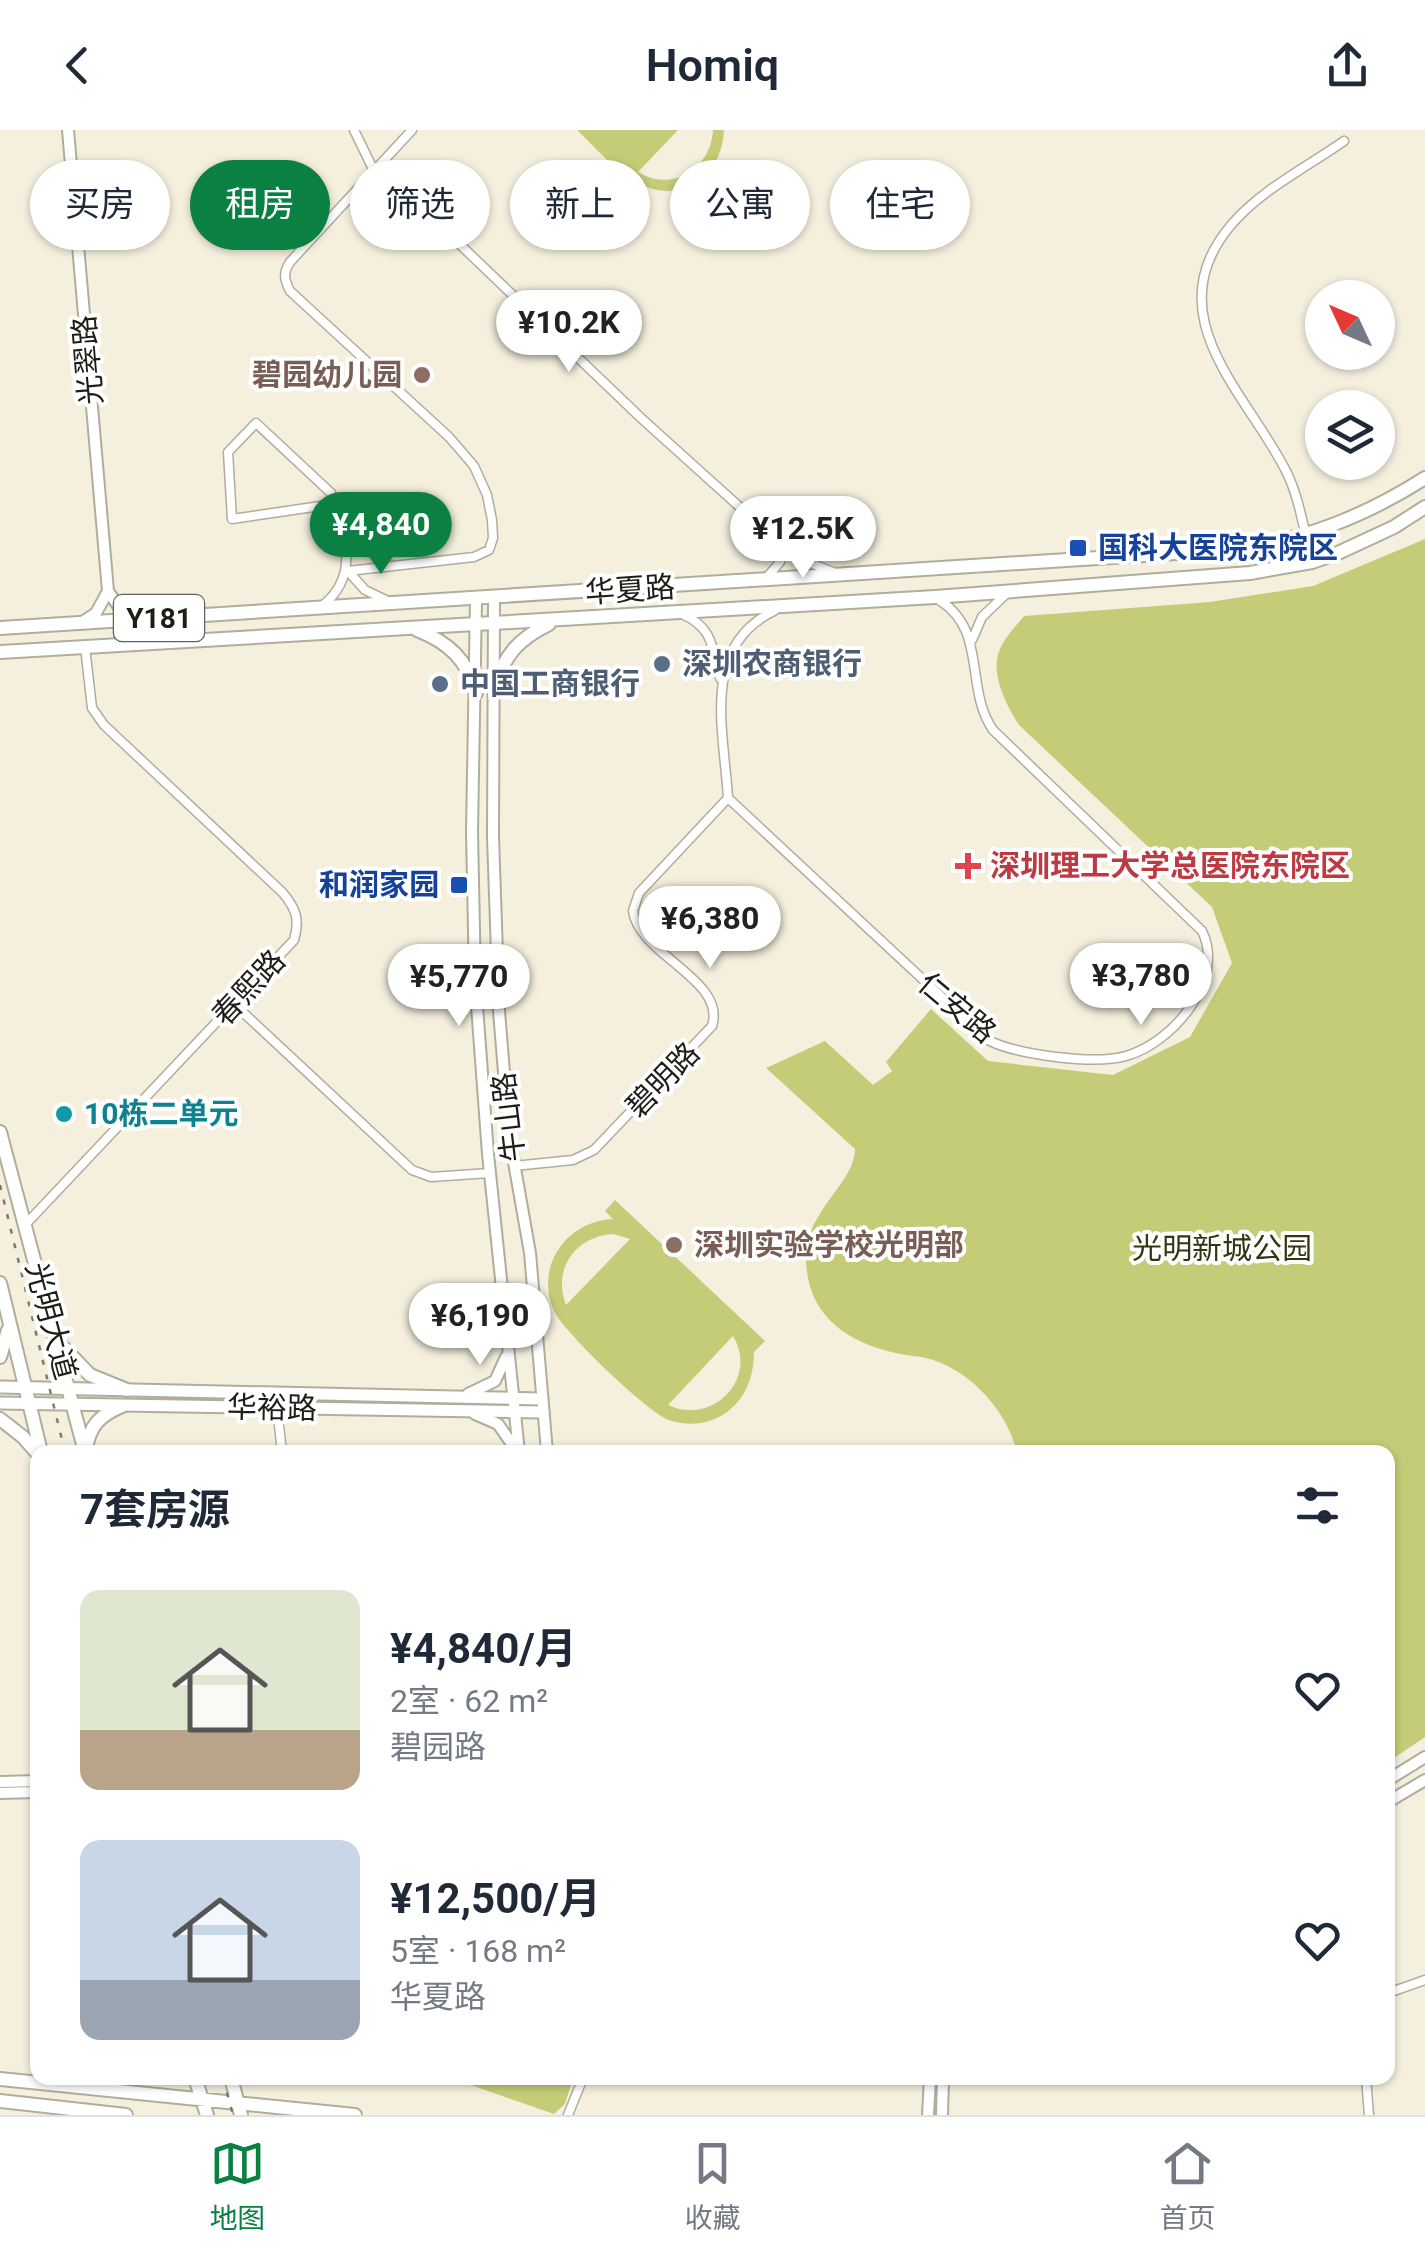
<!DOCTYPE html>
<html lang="zh">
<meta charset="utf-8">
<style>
body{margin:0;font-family:Roboto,"Noto Sans SC",sans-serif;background:#f2f2f3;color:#1f2937;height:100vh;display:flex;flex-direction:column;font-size:38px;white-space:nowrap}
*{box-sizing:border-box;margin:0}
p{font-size:32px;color:#747a83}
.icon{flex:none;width:55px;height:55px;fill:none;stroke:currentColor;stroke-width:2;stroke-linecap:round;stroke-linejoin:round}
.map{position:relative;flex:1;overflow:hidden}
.sheet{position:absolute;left:30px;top:1315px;width:1365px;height:640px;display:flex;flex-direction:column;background:#fff;border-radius:20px;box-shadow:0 2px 8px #0004}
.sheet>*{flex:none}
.hud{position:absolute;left:30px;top:30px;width:1365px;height:90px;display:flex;gap:20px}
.needle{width:65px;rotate:314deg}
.tools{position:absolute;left:1305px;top:150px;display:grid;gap:20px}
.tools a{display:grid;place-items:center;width:90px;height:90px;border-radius:50%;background:#fff;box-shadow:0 2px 8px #0004;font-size:50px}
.price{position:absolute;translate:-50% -85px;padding:0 22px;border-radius:35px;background:#fff;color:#222;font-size:32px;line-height:65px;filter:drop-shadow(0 2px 5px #0008)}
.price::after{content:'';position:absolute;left:50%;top:60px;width:30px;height:22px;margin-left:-15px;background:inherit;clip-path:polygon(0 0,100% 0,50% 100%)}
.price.on{background:#0b8043;color:#fff}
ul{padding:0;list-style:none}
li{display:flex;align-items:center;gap:30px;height:250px;padding:0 50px}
li span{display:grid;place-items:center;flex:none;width:280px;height:200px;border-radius:20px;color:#555}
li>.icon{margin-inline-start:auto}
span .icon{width:120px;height:120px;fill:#fffc;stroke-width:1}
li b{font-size:42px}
h2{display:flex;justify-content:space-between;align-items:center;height:120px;padding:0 50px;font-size:42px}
.tag{padding:0 35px;border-radius:45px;background:#fff;box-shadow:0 2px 8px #0004;font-size:35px;line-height:90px}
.tag.on{background:#0b8043;color:#fff}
header{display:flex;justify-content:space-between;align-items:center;height:130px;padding:0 50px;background:#fff;font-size:45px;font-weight:600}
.menu{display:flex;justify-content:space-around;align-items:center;height:140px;border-top:2px solid #e0e1e3;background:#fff;font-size:28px;color:#747a83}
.menu a{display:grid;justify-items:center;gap:5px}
.menu .on{color:#0b8043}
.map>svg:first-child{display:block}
.green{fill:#c5cc77;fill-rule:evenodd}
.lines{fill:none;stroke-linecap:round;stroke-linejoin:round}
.minor-casing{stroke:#b1ad9c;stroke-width:11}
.tertiary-casing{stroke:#b1ad9c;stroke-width:14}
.secondary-casing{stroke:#b1ad9c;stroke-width:15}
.primary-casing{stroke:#b1ad9c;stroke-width:16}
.minor{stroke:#fff;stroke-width:8}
.tertiary{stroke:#fff;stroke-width:10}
.secondary{stroke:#fff;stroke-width:11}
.primary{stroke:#fff;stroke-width:12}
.rail{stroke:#7e7b6f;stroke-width:2.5;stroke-dasharray:5 10;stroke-linecap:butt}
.education-dot{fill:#8d6e63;stroke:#fff;stroke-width:4}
.transit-dot{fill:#1a4fb4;stroke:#fff;stroke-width:4}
.service-dot{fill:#5c6f8a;stroke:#fff;stroke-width:4}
.health-dot{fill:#e0444e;stroke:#fff;stroke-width:4}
.culture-dot{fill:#0f9aa8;stroke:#fff;stroke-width:4}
.labels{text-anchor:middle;stroke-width:8;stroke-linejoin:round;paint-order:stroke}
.shield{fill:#fff;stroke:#62615d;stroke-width:2.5}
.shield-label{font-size:28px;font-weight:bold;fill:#1f1d17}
.street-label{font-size:30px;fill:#1f1d17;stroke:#fff}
.education-label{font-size:30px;font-weight:bold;fill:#785e54;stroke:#fff;text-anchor:end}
.transit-label{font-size:30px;font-weight:bold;fill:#164399;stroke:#fff;text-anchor:start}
.service-label{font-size:30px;font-weight:bold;fill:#4e5e75;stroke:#fff;text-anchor:start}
.health-label{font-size:30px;font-weight:bold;fill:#be3a42;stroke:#fff;text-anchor:start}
.culture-label{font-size:30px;font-weight:bold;fill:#0d838f;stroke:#fff;text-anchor:start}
.park-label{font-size:30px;fill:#333611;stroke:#fff}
</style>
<header><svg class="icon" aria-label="back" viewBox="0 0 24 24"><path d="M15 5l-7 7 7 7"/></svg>Homiq<svg class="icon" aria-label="share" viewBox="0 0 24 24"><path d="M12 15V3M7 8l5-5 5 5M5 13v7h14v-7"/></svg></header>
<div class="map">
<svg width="1425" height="1985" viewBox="0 0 1425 1985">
<rect width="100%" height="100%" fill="#f5f0de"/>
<!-- green -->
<path class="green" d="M 577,0 L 678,0 L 638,42 C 672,63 711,39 713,0 L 724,0 C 723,19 717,36 701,48 C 652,86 609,31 577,0 Z
M 1425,409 L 1425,1607 L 1388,1632 L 1388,1322 L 1017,1322 C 1007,1282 973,1243 933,1230 C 922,1226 908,1226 896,1223 C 845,1212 806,1184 806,1127 C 806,1080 855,1053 855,1019 L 766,938 L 825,911 L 873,955 L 892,941 L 886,932 L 931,879 L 988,931 L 1113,945 L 1190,907 L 1232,833 L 1212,777 L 1019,595 C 1007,576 989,543 1000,519 C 1005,507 1016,496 1024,486 L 1210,472 L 1313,456 Z
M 615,1070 L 765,1211 L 754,1222 C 754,1245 747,1267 727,1282 C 711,1294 689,1297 669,1290 C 648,1283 563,1201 554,1181 C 534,1136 567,1091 613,1089 L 605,1081 ZM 613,1104 L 630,1109 L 566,1175 C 552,1139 576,1106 613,1104 ZM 733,1206 C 759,1249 712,1296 668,1275 Z
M 394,1948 L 573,1948 L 565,1974 L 554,1984 L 471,1955 Z"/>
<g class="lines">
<!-- minor casing -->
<g class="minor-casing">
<path id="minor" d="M 354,0 L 374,41
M 378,36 L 641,288 L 784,417 L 780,432 L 768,446
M 784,417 L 803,430 L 833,442
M 1312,432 C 1304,402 1300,370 1287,343 C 1248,264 1153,185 1232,94 C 1261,60 1307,37 1344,11
M 348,441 L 474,427 L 489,420 L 493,408 L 492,390 L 487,365 L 474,336 L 449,307 L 290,161 C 284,149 283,143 290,132 L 412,0
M 348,441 L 365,460 L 388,471
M 322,476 C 362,444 343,406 331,363 L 256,293 L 228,322 L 232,389 L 334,374
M 682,484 C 714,498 712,518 720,548
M 972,510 L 982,487 L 1007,463
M 728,668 L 988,910 C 1017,925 1095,935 1126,926 C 1173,913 1226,849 1202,801 L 993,600 C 964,558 988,500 939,470
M 234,874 L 412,1040 L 431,1047 L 490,1043
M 514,1036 L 573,1030 L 594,1020 L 712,896 C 727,850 639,825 633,781 L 639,763 L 728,668 C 724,601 700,516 774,481
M 25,1095 L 294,810 C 300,789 296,779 283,763 L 104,595 L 92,578 L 85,517
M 277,1278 L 282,1322
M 1388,1863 L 1425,1850
M 1366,1948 L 1369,1985
M 568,1985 L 583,1948"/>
</g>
<!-- tertiary casing -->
<g class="tertiary-casing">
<path id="tertiary" d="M 68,0 L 108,461 L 121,480 L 139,489
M 494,469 L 493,707 L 499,881 L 509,1004 L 530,1123 L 547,1322
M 476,470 L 472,702 L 475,849 L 488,1024 L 519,1322
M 84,491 L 96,483 L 108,461
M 468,1264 L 495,1251 L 506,1227
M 475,1284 L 498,1294 L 514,1317
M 1388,1650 L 1425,1627
M 0,1652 L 38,1651
M 0,1663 L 38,1662
M 1388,1672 L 1425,1650
M 928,1985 L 930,1948
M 942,1985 L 943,1948"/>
</g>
<!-- secondary casing -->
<g class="secondary-casing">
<path id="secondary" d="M 0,1257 L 542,1269
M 0,1273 L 543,1282"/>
</g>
<!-- primary casing -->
<g class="primary-casing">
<path id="primary" d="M 0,498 L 1239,419 C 1308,409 1367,385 1425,348
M 417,500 C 448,512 468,530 476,563
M 0,522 L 935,467 L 1250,443 L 1312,432 L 1338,423 L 1394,397 L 1425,377
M 494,557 C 505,525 518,509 549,494
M 0,1002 L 85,1322
M 0,1153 L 41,1322
M 61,1215 L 90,1245 L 127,1260
M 0,1227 L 8,1200
M 0,1289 L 23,1307 L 38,1324
M 86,1320 C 89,1296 100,1285 122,1276
M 195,1948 L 207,1985
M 231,1948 L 241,1985
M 0,1949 L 355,1985
M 0,1971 L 126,1985"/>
</g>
<!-- minor -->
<use href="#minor" class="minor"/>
<!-- tertiary -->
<use href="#tertiary" class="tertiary"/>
<!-- secondary -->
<use href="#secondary" class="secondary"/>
<!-- primary -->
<use href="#primary" class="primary"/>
<!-- rail -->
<path class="rail" d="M 0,1055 L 65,1322
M 223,1948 L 233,1985"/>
</g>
<!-- markers -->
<g class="education-dot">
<circle cx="422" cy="245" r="10"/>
<circle cx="674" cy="1115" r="10"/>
</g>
<g class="transit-dot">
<rect x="1068" y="408" width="20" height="20" rx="5"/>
<rect x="449" y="745" width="20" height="20" rx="5"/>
</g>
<g class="service-dot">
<circle cx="662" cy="534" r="10"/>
<circle cx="440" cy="554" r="10"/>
</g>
<path class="health-dot" d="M963 721h10v10h10v10h-10v10h-10v-10h-10v-10h10z"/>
<circle class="culture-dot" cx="64" cy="984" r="10"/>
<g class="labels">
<!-- shield labels -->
<rect class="shield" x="114" y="465" width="90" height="46" rx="8"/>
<g class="shield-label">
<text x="159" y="498">Y181</text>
</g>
<!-- street labels -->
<g class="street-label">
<text transform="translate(88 230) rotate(-95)" y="10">光翠路</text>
<text transform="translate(630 460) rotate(-4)" y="10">华夏路</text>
<text transform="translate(249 858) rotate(-47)" y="10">春熙路</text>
<text transform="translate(957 878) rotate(40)" y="10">仁安路</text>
<text transform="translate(663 950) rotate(-46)" y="10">碧明路</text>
<text transform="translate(509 987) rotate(-97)" y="10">牛山路</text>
<text transform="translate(51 1191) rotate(75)" y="10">光明大道</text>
<text transform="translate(272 1278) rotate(1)" y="10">华裕路</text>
</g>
<!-- education labels -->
<g class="education-label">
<text x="402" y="255">碧园幼儿园</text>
<text x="694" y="1125" text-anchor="start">深圳实验学校光明部</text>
</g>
<!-- transit labels -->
<g class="transit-label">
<text x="1098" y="428">国科大医院东院区</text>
<text x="439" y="765" text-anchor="end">和润家园</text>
</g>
<!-- service labels -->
<g class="service-label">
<text x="682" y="544">深圳农商银行</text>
<text x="460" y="564">中国工商银行</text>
</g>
<!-- health labels -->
<g class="health-label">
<text x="990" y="746">深圳理工大学总医院东院区</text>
</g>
<!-- culture labels -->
<g class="culture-label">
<text x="84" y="994">10栋二单元</text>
</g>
<!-- park labels -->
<g class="park-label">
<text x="1222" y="1129">光明新城公园</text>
</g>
</g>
</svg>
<div class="tools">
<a><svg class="needle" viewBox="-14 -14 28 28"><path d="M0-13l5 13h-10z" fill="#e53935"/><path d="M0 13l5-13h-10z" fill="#747a83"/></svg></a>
<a><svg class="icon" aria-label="layers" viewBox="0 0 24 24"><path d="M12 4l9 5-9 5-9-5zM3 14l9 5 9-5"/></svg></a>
</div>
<b class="price" style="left:569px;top:245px">¥10.2K</b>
<b class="price on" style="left:381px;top:447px">¥4,840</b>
<b class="price" style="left:803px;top:451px">¥12.5K</b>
<b class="price" style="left:710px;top:841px">¥6,380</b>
<b class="price" style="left:1141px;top:898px">¥3,780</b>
<b class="price" style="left:459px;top:899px">¥5,770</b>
<b class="price" style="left:480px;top:1238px">¥6,190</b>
<div class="hud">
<a class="tag">买房</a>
<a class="tag on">租房</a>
<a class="tag">筛选</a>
<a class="tag">新上</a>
<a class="tag">公寓</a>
<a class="tag">住宅</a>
</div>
<section class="sheet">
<h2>7套房源<svg class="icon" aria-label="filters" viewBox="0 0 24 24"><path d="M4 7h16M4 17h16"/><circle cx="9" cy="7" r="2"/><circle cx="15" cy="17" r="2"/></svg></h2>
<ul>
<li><span style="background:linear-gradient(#dfe7d0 70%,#b9a48a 0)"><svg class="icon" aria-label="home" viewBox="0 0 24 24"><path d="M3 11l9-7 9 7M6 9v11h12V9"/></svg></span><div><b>¥4,840/月</b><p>2室 · 62 m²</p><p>碧园路</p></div><svg class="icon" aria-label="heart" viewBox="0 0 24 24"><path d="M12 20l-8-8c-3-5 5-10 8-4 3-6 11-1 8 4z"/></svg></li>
<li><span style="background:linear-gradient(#c9d6e8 70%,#9aa5b1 0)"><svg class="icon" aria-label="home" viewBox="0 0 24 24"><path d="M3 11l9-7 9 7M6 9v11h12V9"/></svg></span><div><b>¥12,500/月</b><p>5室 · 168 m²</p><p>华夏路</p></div><svg class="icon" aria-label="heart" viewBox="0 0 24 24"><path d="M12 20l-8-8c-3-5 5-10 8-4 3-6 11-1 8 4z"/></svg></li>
</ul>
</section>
</div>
<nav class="menu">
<a class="on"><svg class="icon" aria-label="map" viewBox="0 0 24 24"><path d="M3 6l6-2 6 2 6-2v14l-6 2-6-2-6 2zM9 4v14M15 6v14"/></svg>地图</a>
<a><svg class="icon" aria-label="saved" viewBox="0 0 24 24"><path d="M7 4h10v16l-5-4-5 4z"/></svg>收藏</a>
<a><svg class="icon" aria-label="home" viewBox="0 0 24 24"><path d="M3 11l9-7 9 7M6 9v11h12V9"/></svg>首页</a>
</nav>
